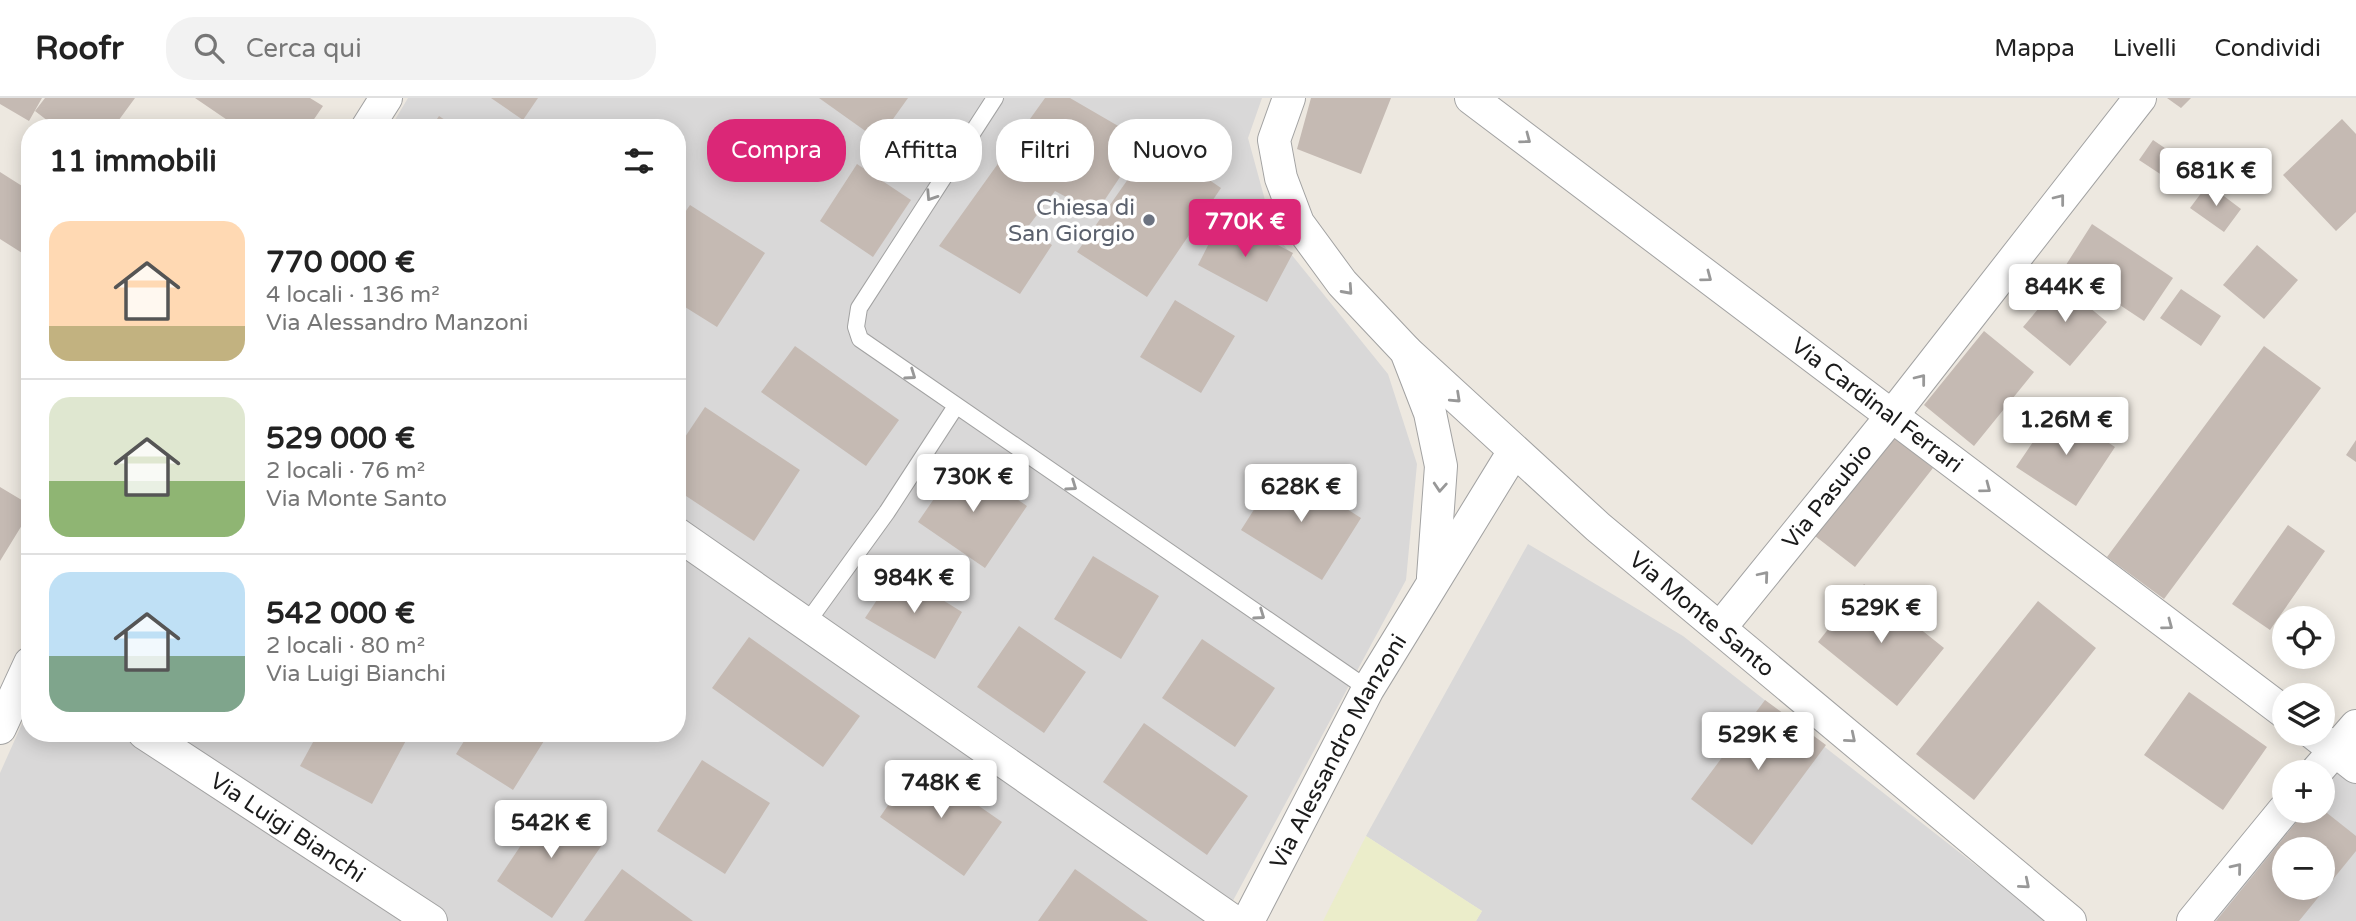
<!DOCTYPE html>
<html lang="it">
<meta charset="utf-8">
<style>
body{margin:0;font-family:"Varela Round",sans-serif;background:#f2f2f2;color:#222;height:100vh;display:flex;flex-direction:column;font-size:26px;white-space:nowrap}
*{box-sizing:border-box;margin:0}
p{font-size:23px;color:#767676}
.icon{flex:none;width:38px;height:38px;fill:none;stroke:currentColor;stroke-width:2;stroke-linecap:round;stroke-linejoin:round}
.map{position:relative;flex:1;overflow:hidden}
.side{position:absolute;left:21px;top:21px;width:665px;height:623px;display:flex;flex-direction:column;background:#fff;border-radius:28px;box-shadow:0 4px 18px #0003}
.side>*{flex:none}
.hud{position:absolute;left:707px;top:21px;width:665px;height:63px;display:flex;gap:14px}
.tools{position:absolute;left:2272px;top:508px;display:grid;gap:14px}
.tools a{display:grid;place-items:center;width:63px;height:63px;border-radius:50%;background:#fff;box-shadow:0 4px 18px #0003;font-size:35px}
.price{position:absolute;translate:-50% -60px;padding:0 16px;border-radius:7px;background:#fff;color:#222;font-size:23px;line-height:46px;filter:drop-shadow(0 2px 4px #0008)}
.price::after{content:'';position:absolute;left:50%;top:42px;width:21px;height:16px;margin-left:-10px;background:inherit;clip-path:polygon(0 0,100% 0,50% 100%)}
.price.on{background:#db2777;color:#fff}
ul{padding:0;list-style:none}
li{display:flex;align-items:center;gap:21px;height:175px;padding:0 28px}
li+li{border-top:2px solid #e0e0e0}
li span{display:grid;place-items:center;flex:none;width:196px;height:140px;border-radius:21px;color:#555}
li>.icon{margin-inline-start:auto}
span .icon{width:84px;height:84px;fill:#fffc;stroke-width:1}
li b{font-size:30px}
h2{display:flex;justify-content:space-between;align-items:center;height:84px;padding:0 28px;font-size:30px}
.pill{padding:0 24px;border-radius:28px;background:#fff;box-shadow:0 4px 18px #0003;font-size:24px;line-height:63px}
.pill.on{background:#db2777;color:#fff}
header{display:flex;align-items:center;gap:42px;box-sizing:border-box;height:98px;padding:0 35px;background:#fff;border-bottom:2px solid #e0e0e0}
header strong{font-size:33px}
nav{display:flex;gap:38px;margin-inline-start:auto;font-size:24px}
.search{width:490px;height:63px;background:#f2f2f2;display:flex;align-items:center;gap:18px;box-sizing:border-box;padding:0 24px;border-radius:28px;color:#767676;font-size:26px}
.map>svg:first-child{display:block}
.residential{fill:#d9d8d8;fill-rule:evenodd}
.farmland{fill:#ebedca}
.building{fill:#c5bab3;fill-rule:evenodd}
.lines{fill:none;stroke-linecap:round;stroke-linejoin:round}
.service-casing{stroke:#a2a2a2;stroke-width:18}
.minor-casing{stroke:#a2a2a2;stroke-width:34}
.service{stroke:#fff;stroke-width:16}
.minor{stroke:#fff;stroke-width:32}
.oneway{stroke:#989898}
.worship-dot{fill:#6b7280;stroke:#fff;stroke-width:2.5}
.labels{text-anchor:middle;stroke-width:7;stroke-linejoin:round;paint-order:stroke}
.worship-label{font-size:23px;fill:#5b616d;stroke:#fff;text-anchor:end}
.street-label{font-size:23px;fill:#1b1b1b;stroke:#fff}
</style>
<header>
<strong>Roofr</strong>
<div class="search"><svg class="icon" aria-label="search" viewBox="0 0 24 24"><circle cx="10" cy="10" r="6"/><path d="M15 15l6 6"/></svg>Cerca qui</div>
<nav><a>Mappa</a><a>Livelli</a><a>Condividi</a></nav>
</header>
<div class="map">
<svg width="2356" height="823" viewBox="0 0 2356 823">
<rect width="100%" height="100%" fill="#ede8e0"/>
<!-- residential -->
<path class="residential" d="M 408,0 L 1262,0 L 1248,40 L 1274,135 L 1388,276 L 1417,366 L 1406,482 L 1222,823 L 0,823 L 0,675 L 30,608 L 30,635 L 677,635 L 677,30 L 390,30 Z
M 1528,446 L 1683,538 L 2047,823 L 1476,823 L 1482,813 L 1366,738 Z
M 2356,642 L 2356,823 L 2204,823 L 2297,712 L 2322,712 L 2322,681 ZM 2284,751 L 2322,751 L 2322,789 L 2284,789 Z"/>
<!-- farmland -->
<path class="farmland" d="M 1366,738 L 1482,813 L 1476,823 L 1323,823 Z"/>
<!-- building -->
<path class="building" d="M 0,0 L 42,0 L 29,23 L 0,6 Z
M 45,0 L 135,0 L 113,30 L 57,30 L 35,13 Z
M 195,0 L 310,0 L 323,8 L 308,30 L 239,30 Z
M 491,0 L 538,0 L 523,22 Z
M 819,0 L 908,0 L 878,42 Z
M 1045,0 L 1070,0 L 1144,43 L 1096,115 L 1055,93 L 1027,130 L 1052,147 L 1020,196 L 939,148 Z
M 1311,0 L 1391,0 L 1361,76 L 1297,51 Z
M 2167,0 L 2191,0 L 2181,10 Z
M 439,18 L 457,30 L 431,30 Z
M 2342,21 L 2356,36 L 2356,114 L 2336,133 L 2283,77 Z
M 2153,42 L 2196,71 L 2183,91 L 2139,62 Z
M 1154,44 L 1221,90 L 1147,199 L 1077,154 Z
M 857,66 L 911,102 L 873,159 L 820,123 Z
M 0,74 L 30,93 L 30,160 L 0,141 Z
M 2208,86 L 2241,111 L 2224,134 L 2190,110 Z
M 690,107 L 765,155 L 717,229 L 677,204 L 677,126 Z
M 1223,118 L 1293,155 L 1267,204 L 1198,167 Z
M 2092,126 L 2173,180 L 2144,223 L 2064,170 Z
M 2257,147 L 2298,182 L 2264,221 L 2223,187 Z
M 2060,185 L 2107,224 L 2070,268 L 2023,229 Z
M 2181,191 L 2221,218 L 2201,248 L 2160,220 Z
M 1175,202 L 1235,238 L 1201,295 L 1140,259 Z
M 1984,233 L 2034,274 L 1974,348 L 1924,307 Z
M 795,248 L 899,322 L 866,368 L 761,294 Z
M 2264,248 L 2321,290 L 2164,501 L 2107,459 Z
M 705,309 L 800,372 L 754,443 L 677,392 L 677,351 Z
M 2056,310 L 2115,349 L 2076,408 L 2016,369 Z
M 1893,338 L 1933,370 L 1855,469 L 1815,438 Z
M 2356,342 L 2356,364 L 2346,357 Z
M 960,363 L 1027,408 L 985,470 L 918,424 Z
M 1281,369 L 1361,420 L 1322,482 L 1241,432 Z
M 0,389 L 30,407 L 30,414 L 0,463 Z
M 2288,427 L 2325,453 L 2270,532 L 2232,506 Z
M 1093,458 L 1159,498 L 1121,561 L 1054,521 Z
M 896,473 L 962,514 L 935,561 L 865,520 Z
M 1864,486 L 1944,550 L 1897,608 L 1818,544 Z
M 2038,503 L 2096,550 L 1974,702 L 1916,656 Z
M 1019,528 L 1086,574 L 1044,635 L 977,589 Z
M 749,539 L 860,618 L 823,669 L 712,590 Z
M 1202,541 L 1275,590 L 1235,649 L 1162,600 Z
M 2189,594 L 2267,649 L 2223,712 L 2144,657 Z
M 1765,602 L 1826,647 L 1752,747 L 1691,701 Z
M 1144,625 L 1248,698 L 1207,757 L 1103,684 Z
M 318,635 L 410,635 L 372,706 L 300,668 Z
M 469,635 L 549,635 L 513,692 L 456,656 Z
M 702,662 L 770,705 L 725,776 L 657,733 Z
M 917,665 L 1002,724 L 964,778 L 880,719 Z
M 550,704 L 606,741 L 552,820 L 497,783 Z
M 2322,711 L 2356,738 L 2356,753 L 2299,823 L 2216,823 L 2306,712 ZM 2284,751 L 2322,751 L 2322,789 L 2284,789 Z
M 622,771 L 693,823 L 584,823 Z
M 1075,771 L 1148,823 L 1038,823 Z"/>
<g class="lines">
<!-- service casing -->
<g class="service-casing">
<path id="service" d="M 995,0 L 859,210 L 856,229 L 860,241 L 1368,591
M 806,526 L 887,414 L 956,308"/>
</g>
<!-- minor casing -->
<g class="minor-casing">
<g id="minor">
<path d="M 1289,0 L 1274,42 L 1281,80 L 1298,125 L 1342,185 L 1406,253 L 1430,315 L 1441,368 L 1433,479"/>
<path id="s1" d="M 1471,0 L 2284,614"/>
<path d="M 367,30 L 386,0"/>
<path id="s2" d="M 1406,253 L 1598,429 L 2070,823"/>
<path d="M 677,436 L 1233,823"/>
<path id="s3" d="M 1720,530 L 1891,319 L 2140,0"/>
<path d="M 0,630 L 30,565"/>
<path id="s4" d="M 144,635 L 431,823"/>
<path d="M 2313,635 L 2356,669"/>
<path d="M 2316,674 L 2356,628"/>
<path id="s5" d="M 1248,823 L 1368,591 L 1514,353"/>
<path d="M 2193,823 L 2284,712"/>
</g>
</g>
<!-- service -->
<use href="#service" class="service"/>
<!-- minor -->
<use href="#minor" class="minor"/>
</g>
<!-- one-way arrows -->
<defs><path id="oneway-chevron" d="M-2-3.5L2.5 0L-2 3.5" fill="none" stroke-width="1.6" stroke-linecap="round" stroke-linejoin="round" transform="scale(1.75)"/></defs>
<g class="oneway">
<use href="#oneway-chevron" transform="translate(1526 41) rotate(37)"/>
<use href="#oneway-chevron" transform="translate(931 98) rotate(123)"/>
<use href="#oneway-chevron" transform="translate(2060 101) rotate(-52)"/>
<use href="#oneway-chevron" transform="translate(1707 179) rotate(37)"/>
<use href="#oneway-chevron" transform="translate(1348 192) rotate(48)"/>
<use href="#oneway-chevron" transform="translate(911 277) rotate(35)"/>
<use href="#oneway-chevron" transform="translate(1921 281) rotate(-52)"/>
<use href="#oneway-chevron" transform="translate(1456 300) rotate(43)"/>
<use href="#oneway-chevron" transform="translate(1072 388) rotate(35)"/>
<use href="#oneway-chevron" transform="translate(1440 389) rotate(94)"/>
<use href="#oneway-chevron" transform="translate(1986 390) rotate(37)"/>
<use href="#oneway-chevron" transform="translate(1764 478) rotate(-50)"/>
<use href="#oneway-chevron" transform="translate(1260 517) rotate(35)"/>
<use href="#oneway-chevron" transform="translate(2168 527) rotate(37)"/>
<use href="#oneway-chevron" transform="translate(1851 640) rotate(40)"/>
<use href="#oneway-chevron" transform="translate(2237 770) rotate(-51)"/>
<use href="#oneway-chevron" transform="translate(2025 786) rotate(40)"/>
</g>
<!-- markers -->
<circle class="worship-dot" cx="1149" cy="122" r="7"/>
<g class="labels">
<!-- worship labels -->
<g class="worship-label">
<text x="1135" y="117">Chiesa di<tspan x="1135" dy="26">San Giorgio</tspan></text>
</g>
<!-- street labels -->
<g class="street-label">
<text dy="8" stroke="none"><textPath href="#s1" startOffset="509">Via Cardinal Ferrari</textPath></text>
<text dy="8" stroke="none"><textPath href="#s3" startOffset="170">Via Pasubio</textPath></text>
<text dy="8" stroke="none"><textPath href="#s2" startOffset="396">Via Monte Santo</textPath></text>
<text dy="8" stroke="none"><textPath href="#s5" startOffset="192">Via Alessandro Manzoni</textPath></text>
<text dy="8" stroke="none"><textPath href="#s4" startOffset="172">Via Luigi Bianchi</textPath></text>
</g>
</g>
</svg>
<div class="tools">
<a><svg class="icon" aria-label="locate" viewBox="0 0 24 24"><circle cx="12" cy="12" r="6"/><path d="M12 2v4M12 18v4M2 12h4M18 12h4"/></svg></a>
<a><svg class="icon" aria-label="layers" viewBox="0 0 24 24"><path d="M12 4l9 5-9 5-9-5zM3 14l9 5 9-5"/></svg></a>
<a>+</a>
<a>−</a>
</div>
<b class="price" style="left:2216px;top:110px">681K €</b>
<b class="price on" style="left:1245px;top:161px">770K €</b>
<b class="price" style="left:2065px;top:226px">844K €</b>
<b class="price" style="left:2066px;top:359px">1.26M €</b>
<b class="price" style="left:973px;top:416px">730K €</b>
<b class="price" style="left:1301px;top:426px">628K €</b>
<b class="price" style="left:914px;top:517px">984K €</b>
<b class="price" style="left:1881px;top:547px">529K €</b>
<b class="price" style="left:1758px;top:674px">529K €</b>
<b class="price" style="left:941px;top:722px">748K €</b>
<b class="price" style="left:551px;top:762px">542K €</b>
<div class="hud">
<a class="pill on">Compra</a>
<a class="pill">Affitta</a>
<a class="pill">Filtri</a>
<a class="pill">Nuovo</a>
</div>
<section class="side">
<h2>11 immobili<svg class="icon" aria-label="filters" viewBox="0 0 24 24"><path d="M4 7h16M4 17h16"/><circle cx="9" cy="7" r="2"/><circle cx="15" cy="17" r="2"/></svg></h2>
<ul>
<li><span style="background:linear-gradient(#ffd9b3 75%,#c2b280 0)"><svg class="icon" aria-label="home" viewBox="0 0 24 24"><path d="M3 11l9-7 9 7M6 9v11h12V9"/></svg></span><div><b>770 000 €</b><p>4 locali · 136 m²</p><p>Via Alessandro Manzoni</p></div></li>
<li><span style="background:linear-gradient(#dfe7d0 60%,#8fb573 0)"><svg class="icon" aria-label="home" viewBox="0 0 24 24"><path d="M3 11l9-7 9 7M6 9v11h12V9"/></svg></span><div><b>529 000 €</b><p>2 locali · 76 m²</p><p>Via Monte Santo</p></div></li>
<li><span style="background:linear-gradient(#bfe0f5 60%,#7fa58c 0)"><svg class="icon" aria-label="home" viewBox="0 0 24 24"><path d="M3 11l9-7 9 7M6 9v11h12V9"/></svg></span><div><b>542 000 €</b><p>2 locali · 80 m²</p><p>Via Luigi Bianchi</p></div></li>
</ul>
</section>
</div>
